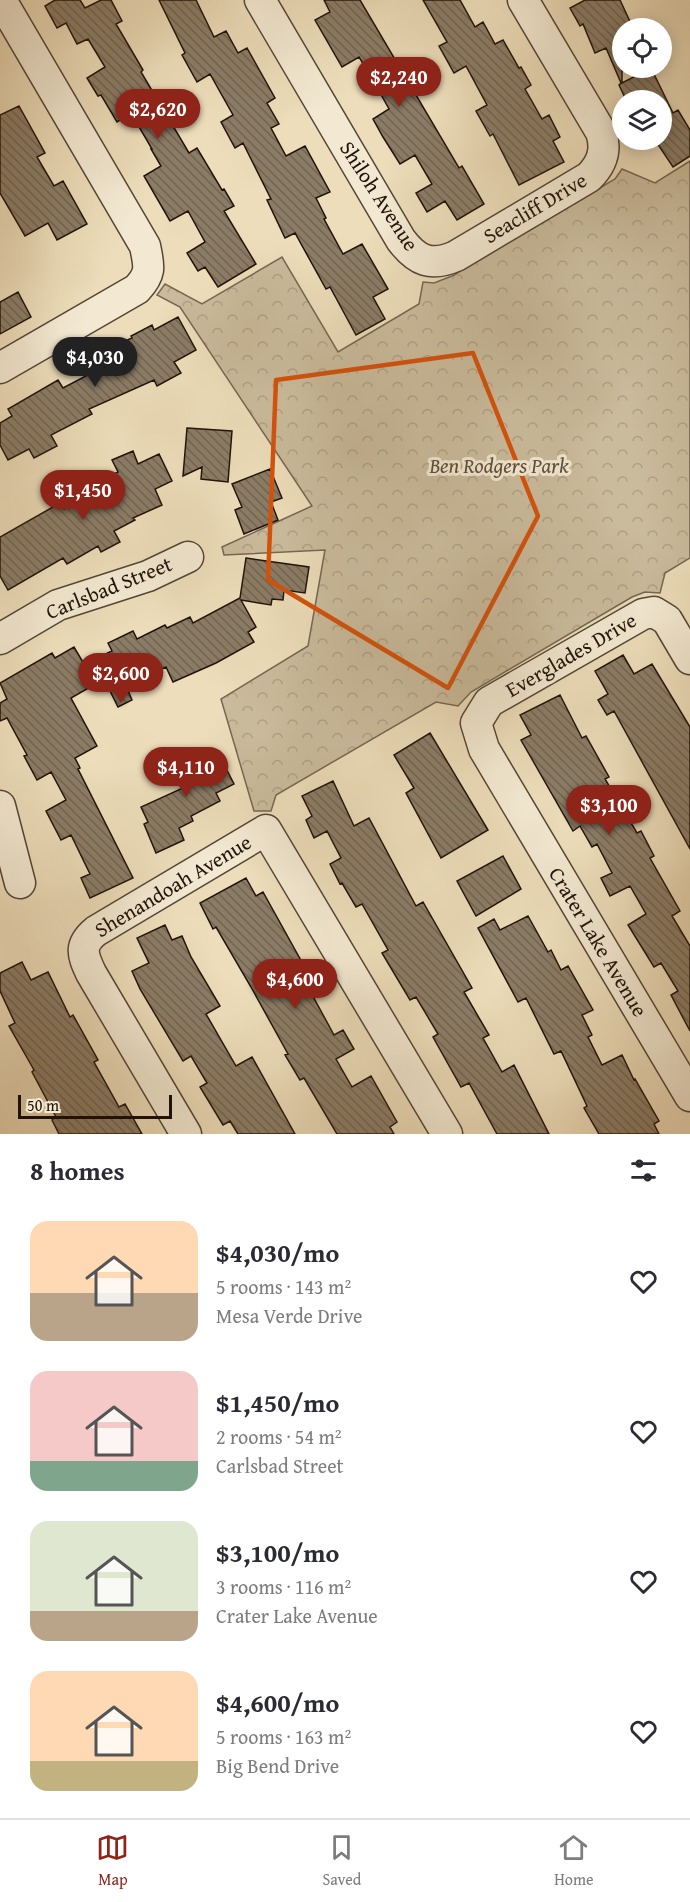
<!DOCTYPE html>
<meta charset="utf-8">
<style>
body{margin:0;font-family:"Gentium Book Plus",serif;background:#f2f2f3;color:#2b2b33;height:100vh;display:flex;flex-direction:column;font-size:22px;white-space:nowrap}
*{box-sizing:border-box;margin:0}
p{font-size:20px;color:#7c7c81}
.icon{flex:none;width:33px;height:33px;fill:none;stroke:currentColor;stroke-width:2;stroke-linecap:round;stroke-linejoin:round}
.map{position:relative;height:1134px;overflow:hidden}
.panel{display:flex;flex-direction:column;background:#fff;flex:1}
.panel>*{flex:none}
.buttons{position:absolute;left:612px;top:18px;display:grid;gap:12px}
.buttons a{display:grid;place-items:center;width:60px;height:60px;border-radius:50%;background:#fff;box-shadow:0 3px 15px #0003;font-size:30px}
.scale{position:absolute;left:18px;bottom:15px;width:154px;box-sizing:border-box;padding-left:6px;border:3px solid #21130a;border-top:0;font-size:16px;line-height:21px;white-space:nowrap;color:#21130a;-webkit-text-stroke:4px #f3e9d2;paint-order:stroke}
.price{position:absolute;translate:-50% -51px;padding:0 14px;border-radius:21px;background:#8f2418;color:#fff;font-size:20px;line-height:39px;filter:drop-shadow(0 2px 3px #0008)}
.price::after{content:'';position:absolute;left:50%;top:36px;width:18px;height:14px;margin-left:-9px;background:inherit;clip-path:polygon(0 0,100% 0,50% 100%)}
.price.on{background:#222;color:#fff}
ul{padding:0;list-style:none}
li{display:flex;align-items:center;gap:18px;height:150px;padding:0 30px}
li span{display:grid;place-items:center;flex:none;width:168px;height:120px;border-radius:18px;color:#555}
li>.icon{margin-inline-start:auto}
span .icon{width:72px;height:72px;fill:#fffc;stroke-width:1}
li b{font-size:26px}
h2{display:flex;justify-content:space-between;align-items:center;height:72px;padding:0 30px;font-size:26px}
.tab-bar{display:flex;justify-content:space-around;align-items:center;height:84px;border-top:2px solid #e1e1e2;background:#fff;font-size:16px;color:#7c7c81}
.tab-bar a{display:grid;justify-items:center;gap:3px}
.tab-bar .on{color:#8f2418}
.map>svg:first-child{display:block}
.forest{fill:url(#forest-crowns);stroke:#766753;stroke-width:1.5}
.building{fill:url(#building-back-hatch);stroke:#21130a;stroke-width:1.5}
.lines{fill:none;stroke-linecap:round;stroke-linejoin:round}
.minor-casing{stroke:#544636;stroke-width:33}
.minor{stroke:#f3e9d2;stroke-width:30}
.marked{fill:none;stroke:#d4520c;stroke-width:4.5;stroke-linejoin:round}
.labels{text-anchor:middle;stroke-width:6;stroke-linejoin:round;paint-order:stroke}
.street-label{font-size:21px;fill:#21130a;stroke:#f3e9d2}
.park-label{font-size:21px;font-style:italic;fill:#5c4e3d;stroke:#f3e9d2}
</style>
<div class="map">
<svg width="690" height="1134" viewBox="0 0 690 1134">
<defs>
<pattern id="forest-crowns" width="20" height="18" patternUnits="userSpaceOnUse" patternTransform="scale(1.5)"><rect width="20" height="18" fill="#cabb9c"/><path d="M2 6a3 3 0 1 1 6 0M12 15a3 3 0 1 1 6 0" fill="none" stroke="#ada085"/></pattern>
<pattern id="building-back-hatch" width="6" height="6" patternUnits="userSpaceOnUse" patternTransform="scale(1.5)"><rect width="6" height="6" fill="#8b7c66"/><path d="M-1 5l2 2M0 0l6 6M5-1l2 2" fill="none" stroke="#716452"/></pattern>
</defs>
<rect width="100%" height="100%" fill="#edddba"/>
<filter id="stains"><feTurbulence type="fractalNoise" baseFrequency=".00333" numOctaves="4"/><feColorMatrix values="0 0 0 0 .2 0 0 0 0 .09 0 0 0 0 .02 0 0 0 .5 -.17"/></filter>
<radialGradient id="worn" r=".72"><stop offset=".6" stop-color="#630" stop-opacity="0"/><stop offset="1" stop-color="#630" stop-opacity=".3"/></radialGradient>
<!-- forest -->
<path class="forest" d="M 690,161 L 690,558 L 665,573 L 660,593 L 645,592 L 632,597 L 471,692 L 458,706 L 436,702 L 276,795 L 271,811 L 254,811 L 221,699 L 308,646 L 325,550 L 224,555 L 222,547 L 312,506 L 180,307 L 157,295 L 165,284 L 202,304 L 282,257 L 338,352 L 419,304 L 423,282 L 434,283 L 452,276 L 615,179 L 622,169 L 655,183 Z"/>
<!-- building -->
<path class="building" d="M 55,0 L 80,0 L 85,8 L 101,0 L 111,0 L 122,21 L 116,24 L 143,70 L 141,72 L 189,153 L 197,148 L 222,190 L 224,189 L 234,206 L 224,211 L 256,264 L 218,287 L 205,267 L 198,271 L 187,253 L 205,242 L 188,211 L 170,221 L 144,176 L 161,166 L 151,149 L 152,149 L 131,113 L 117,122 L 101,95 L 98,96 L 87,78 L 105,67 L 88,39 L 77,44 L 66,23 L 57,28 L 45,6 Z
M 159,0 L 196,0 L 214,37 L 226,31 L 238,53 L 247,48 L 275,98 L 267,103 L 279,124 L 271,128 L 286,156 L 305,146 L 330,192 L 316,198 L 326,218 L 324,219 L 343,254 L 362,244 L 388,289 L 373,297 L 385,319 L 356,335 L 330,287 L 326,289 L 295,233 L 285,238 L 267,200 L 271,199 L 243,143 L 235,148 L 221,122 L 233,115 L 210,74 L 197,82 L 182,55 L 185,53 Z
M 324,0 L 360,0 L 459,168 L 462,166 L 484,204 L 457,220 L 445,201 L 427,212 L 416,193 L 432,184 L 415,155 L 400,164 L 383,137 L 373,119 L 389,109 L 369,73 L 359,57 L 342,67 L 315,20 L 330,12 Z
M 423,0 L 460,0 L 475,27 L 483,22 L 495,44 L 503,40 L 519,68 L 521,67 L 531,85 L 525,89 L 542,119 L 549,115 L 560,137 L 553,141 L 564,162 L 519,185 L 493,134 L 490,136 L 476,111 L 487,105 L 466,66 L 454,73 L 439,46 L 447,42 Z
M 585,0 L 620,0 L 633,28 L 622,28 L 622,83 L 651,68 L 673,113 L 678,110 L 690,130 L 690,156 L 673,167 L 655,140 L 662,140 L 662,100 L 626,100 L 619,85 L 621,83 L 606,48 L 595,53 L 583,24 L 580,26 L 570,8 Z
M 19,106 L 45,153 L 37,157 L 54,186 L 63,181 L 87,224 L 57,240 L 48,223 L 25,236 L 0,193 L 0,115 Z
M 18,292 L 31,317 L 0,334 L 0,302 Z
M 178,317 L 196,350 L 174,362 L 181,373 L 157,386 L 154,380 L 89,409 L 92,414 L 51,435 L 57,446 L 34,458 L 29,449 L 8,460 L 0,445 L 0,423 L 12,416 L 8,409 L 58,380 L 63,388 L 105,366 L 99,353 L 132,338 L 131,336 L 152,325 L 154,330 Z
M 187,428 L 232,431 L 228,482 L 201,479 L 202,467 L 183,476 Z
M 133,451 L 138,464 L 159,454 L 172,481 L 155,489 L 162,505 L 133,518 L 135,520 L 114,531 L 120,542 L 101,552 L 98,546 L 67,564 L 63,558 L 8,590 L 0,576 L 0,537 L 60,503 L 64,509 L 99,490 L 96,484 L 118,472 L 112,460 Z
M 270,469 L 282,498 L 271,502 L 278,520 L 244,534 L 235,510 L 242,507 L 232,484 Z
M 246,558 L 309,567 L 305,593 L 284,590 L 283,600 L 272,599 L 271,605 L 241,600 L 256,627 L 248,632 L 254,642 L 216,663 L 173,682 L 166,667 L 126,686 L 132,700 L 118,707 L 104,679 L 71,698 L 97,746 L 75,758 L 80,768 L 78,769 L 133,878 L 90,898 L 81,878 L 90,874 L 71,835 L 61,840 L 46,811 L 66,800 L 51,772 L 37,780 L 24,756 L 27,755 L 7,718 L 0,721 L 0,703 L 7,699 L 0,683 L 52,653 L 55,658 L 74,647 L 84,664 L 112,651 L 108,643 L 133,631 L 137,639 L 165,625 L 167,628 L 190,617 L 193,623 L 240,598 Z
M 623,655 L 634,674 L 652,664 L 690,727 L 690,849 L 614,711 L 607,715 L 598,700 L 608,694 L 595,671 Z
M 560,695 L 582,738 L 586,736 L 609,777 L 605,779 L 637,833 L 641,831 L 654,856 L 650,858 L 680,911 L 672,916 L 690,946 L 690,1031 L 671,995 L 678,991 L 661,963 L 654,967 L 628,925 L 646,914 L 630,886 L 610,896 L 601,878 L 612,873 L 597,844 L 592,847 L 580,826 L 573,831 L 521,740 L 531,735 L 520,715 Z
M 430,733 L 488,830 L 441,858 L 406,793 L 414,788 L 394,755 Z
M 191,751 L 196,762 L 217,751 L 234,784 L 216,793 L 220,801 L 191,816 L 193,821 L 179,828 L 184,840 L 156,853 L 144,824 L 148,822 L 141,807 L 183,788 L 169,763 Z
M 333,781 L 354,826 L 369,818 L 416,906 L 423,902 L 472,988 L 464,992 L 489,1035 L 483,1038 L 502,1072 L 514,1065 L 549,1134 L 497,1134 L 469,1083 L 461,1087 L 433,1037 L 438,1034 L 416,997 L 410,1000 L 382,953 L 388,950 L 362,904 L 356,907 L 342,883 L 340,884 L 330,864 L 341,858 L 327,831 L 314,838 L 306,820 L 312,816 L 302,796 Z
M 503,856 L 521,889 L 476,916 L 457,881 Z
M 246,878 L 256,896 L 263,892 L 303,964 L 305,963 L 317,985 L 309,989 L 334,1035 L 343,1030 L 354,1049 L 336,1059 L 352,1087 L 371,1076 L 397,1122 L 390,1127 L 394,1134 L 337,1134 L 304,1078 L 300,1080 L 285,1055 L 288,1054 L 251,987 L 216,927 L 213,929 L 200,903 Z
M 528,916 L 548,952 L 551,950 L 561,970 L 568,966 L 593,1010 L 582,1015 L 592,1035 L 588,1037 L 602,1065 L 622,1055 L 634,1080 L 635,1079 L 659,1121 L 654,1124 L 659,1134 L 599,1134 L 584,1108 L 587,1106 L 561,1051 L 554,1054 L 526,998 L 518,1002 L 478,928 L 494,919 L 500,930 Z
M 165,925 L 172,940 L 182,936 L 191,957 L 220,1006 L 206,1014 L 236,1066 L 252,1057 L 295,1134 L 238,1134 L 230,1121 L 223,1125 L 200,1087 L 207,1083 L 191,1056 L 183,1061 L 140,989 L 132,971 L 149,963 L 137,938 Z
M 22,962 L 31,980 L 48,972 L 70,1017 L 73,1015 L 98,1060 L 94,1062 L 119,1107 L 125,1104 L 142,1134 L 59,1134 L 52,1120 L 56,1117 L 32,1072 L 34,1070 L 9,1026 L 15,1023 L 0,991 L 0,973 Z"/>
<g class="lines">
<!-- minor casing -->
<g class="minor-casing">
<path id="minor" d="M 260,0 L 401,240 C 417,261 431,267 456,256 L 589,177 C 602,164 607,150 601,132 L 523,0
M 0,368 L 137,289 C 152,273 149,266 145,246 L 1,0
M 0,639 L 58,605 L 148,576 L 188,557
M 690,659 L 667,620 L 654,612 L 643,614 L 489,702 L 476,723 L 484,749 L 690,1096
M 0,806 L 20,883
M 186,1134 L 91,973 C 82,954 79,945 96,931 L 266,830 L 447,1134"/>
</g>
<!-- minor -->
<use href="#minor" class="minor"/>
</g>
<!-- marked area -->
<path class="marked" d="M 473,353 L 538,516 L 448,688 L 268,580 L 276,380 Z"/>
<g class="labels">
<!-- street labels -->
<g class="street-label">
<text transform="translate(379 196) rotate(57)" y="7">Shiloh Avenue</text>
<text transform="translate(535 208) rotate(-31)" y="7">Seacliff Drive</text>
<text transform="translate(109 588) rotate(-22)" y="7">Carlsbad Street</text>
<text transform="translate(571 655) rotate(-30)" y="7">Everglades Drive</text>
<text transform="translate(173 886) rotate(-31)" y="7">Shenandoah Avenue</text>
<text transform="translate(598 942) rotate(59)" y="7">Crater Lake Avenue</text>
</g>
<!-- park labels -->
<g class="park-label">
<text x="499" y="473">Ben Rodgers Park</text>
</g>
</g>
<rect width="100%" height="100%" filter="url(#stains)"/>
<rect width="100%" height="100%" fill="url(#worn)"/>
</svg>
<div class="buttons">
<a><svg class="icon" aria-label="locate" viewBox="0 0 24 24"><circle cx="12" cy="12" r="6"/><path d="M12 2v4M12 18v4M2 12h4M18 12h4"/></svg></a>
<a><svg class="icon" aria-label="layers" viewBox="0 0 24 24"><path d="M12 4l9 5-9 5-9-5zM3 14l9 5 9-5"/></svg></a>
</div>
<div class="scale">50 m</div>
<b class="price" style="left:399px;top:108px">$2,240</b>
<b class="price" style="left:158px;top:140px">$2,620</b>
<b class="price on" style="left:95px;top:388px">$4,030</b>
<b class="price" style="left:83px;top:521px">$1,450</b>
<b class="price" style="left:121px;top:704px">$2,600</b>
<b class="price" style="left:186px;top:798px">$4,110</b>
<b class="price" style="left:609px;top:836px">$3,100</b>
<b class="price" style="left:295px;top:1010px">$4,600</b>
</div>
<section class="panel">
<h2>8 homes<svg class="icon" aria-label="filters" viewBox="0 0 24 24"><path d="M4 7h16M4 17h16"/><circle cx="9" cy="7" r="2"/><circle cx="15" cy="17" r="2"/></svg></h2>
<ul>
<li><span style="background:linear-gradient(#ffd9b3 60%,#b9a48a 0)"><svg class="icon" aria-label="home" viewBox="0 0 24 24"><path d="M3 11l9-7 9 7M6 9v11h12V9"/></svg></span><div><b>$4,030/mo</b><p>5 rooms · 143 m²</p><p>Mesa Verde Drive</p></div><svg class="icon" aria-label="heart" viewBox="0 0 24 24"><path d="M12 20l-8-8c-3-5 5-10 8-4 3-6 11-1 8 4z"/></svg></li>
<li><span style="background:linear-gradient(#f6c9c9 75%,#7fa58c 0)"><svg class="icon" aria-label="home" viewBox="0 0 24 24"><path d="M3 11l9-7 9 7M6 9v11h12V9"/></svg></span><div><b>$1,450/mo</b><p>2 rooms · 54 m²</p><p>Carlsbad Street</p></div><svg class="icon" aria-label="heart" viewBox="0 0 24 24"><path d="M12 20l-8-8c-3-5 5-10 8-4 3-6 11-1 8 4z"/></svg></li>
<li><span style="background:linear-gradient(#dfe7d0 75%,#b9a48a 0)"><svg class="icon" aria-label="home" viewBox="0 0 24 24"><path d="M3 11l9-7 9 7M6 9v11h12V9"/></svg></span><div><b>$3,100/mo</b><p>3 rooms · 116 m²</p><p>Crater Lake Avenue</p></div><svg class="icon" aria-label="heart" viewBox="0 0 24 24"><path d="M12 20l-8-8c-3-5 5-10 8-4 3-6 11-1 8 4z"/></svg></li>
<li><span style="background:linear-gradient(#ffd9b3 75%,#c2b280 0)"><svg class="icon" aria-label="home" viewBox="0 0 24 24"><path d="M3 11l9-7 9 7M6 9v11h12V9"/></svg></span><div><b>$4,600/mo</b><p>5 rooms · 163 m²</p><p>Big Bend Drive</p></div><svg class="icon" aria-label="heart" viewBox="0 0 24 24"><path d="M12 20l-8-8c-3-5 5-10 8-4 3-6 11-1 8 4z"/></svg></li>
</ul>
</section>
<nav class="tab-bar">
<a class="on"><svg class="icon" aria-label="map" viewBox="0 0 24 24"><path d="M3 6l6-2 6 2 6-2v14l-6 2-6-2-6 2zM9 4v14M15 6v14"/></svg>Map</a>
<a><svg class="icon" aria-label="saved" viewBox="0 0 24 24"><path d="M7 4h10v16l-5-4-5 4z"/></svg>Saved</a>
<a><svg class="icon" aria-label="home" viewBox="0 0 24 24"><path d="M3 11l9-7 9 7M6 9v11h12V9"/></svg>Home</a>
</nav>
